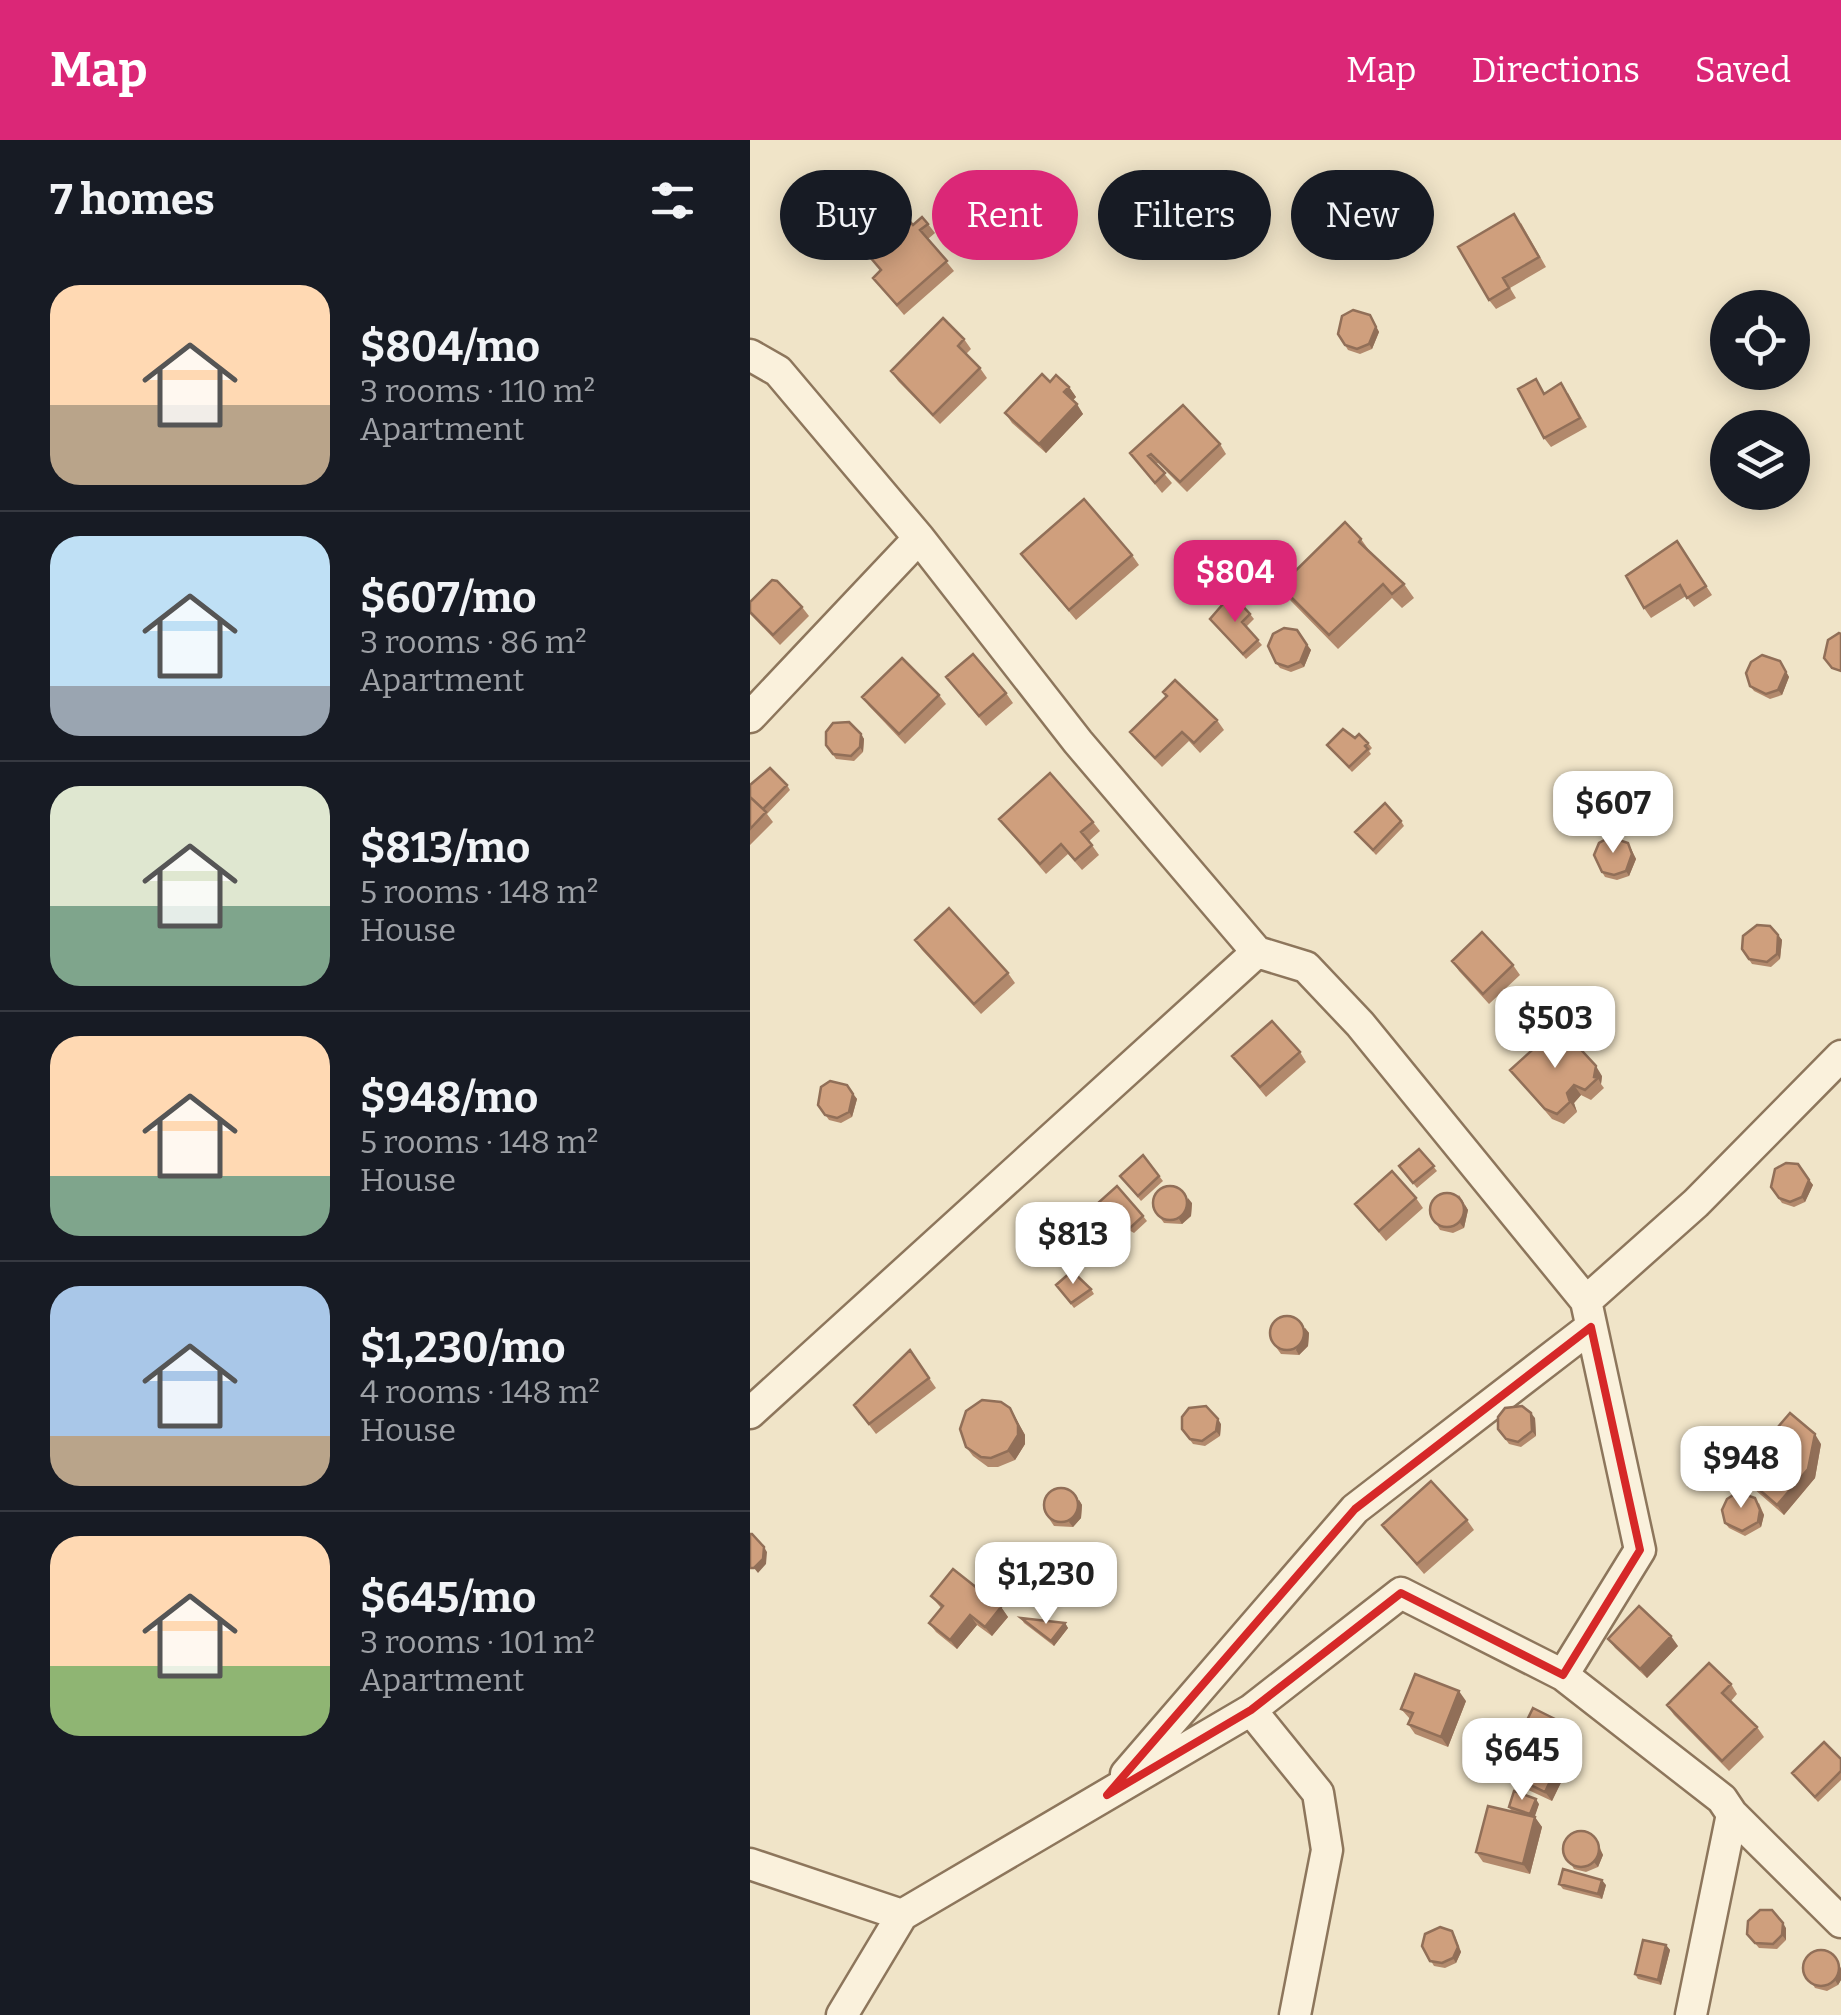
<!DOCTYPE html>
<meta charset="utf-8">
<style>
body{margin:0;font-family:Bitter,serif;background:#242831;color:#f1f3f6;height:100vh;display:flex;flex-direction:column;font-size:38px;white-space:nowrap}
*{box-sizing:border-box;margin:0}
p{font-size:32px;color:#9ea1a6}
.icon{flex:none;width:55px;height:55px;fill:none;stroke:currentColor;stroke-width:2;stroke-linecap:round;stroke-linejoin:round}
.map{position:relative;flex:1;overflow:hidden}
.details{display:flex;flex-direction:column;background:#171b24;width:750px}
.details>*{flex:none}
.banner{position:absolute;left:30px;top:30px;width:910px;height:90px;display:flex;gap:20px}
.controls{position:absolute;left:960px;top:150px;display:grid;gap:20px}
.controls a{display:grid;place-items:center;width:100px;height:100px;border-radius:50%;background:#171b24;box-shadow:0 5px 25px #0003;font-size:50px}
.price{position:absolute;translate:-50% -85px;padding:0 22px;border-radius:20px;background:#fff;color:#222;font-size:32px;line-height:65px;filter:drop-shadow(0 2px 5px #0008)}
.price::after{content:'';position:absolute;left:50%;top:60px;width:30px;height:22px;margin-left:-15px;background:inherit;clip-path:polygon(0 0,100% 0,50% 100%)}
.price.selected{background:#db2777;color:#fff}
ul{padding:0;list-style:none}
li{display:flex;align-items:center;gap:30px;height:250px;padding:0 50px}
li+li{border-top:2px solid #363941}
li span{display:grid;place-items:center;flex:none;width:280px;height:200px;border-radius:30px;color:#555}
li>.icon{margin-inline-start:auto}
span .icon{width:120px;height:120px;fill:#fffc;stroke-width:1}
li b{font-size:42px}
h2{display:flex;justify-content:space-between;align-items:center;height:120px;padding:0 50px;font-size:42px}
.tag{padding:0 35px;border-radius:45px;background:#171b24;box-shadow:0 5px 25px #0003;font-size:35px;line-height:90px}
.tag.selected{background:#db2777;color:#fff}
header{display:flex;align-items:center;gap:60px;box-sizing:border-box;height:140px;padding:0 50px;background:#db2777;color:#fff}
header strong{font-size:48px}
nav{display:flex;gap:55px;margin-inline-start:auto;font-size:35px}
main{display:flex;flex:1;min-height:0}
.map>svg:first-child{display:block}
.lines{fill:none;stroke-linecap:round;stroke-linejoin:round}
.street-casing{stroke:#8d765c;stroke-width:35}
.street{stroke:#faf1dc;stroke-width:30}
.wall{fill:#b2896c}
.shaded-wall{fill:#916f58}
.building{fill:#cf9f7d;stroke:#916f58;stroke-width:2.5}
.marked{fill:none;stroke:#d62828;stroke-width:8;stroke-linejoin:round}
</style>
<header>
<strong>Map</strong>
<nav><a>Map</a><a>Directions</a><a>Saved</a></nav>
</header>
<main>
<section class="details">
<h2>7 homes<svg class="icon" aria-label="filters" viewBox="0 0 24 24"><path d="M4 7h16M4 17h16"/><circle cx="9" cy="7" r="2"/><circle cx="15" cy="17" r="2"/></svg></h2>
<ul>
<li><span style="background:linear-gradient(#ffd9b3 60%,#b9a48a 0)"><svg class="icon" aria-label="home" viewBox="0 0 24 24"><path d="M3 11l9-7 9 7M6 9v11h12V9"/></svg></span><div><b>$804/mo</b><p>3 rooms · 110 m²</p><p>Apartment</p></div></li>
<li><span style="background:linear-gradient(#bfe0f5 75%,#9aa5b1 0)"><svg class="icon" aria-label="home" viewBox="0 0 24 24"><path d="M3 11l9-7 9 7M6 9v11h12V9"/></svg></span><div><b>$607/mo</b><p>3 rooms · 86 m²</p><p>Apartment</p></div></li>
<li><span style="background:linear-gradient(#dfe7d0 60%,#7fa58c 0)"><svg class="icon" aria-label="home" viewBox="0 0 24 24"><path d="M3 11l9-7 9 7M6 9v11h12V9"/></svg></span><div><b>$813/mo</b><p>5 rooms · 148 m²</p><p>House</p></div></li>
<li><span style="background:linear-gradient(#ffd9b3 70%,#7fa58c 0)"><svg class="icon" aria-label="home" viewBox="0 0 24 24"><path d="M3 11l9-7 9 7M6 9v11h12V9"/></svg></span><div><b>$948/mo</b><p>5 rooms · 148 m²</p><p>House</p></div></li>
<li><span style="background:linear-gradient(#a9c7e8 75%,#b9a48a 0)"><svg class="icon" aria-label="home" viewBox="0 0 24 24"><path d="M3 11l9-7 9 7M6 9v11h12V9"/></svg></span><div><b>$1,230/mo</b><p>4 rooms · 148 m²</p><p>House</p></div></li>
<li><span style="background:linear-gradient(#ffd9b3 65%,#8fb573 0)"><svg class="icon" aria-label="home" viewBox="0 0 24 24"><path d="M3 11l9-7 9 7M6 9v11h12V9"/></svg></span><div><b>$645/mo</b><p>3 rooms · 101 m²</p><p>Apartment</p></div></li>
</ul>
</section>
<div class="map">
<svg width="1091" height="1875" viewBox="0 0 1091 1875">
<rect width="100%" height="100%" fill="#f0e4c8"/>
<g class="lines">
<!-- street casing -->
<g class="street-casing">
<path id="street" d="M 0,215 L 28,231 L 169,398 L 328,602 L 507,812 L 556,827 L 610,884 L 836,1161 L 890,1410 L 813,1535
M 0,577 L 169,398
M 836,1161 L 946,1063 L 1091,916
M 0,1273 L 507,812
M 501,1570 L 568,1653 L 577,1710 L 545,1875
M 376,1634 L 605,1369 L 841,1187
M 0,1724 L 152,1775 L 501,1570 L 651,1453 L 813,1535 L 972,1659 L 982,1674 L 1091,1782
M 92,1875 L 152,1775
M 941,1875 L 982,1674"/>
</g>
<!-- street -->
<use href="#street" class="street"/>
</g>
<!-- wall -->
<path class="wall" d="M 771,83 L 796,127 L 760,148 L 766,158 L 746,169 L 739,160 Z
M 178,84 L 185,93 L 178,99 L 204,131 L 154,175 L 123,138 L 131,131 L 108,103 L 163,85 Z
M 620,175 L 629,192 L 622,209 L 610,214 L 598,210 L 588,194 Z
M 214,199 L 221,209 L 216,214 L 230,228 L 237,238 L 190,284 L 148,241 L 141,231 Z
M 300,242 L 319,247 L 326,257 L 323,260 L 333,274 L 296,313 L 262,283 L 255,273 Z
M 795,253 L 818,253 L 837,287 L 801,307 L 794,298 Z
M 470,304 L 476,314 L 437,352 L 408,323 L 406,324 L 422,343 L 412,353 L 380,313 Z
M 611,399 L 621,413 L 654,444 L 664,458 L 652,468 L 642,458 L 588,509 L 540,460 L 530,446 Z
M 927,401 L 962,455 L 944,467 L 936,456 L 901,478 L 894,468 Z
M 271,414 L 382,415 L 389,425 L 326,480 Z
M 0,462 L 52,467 L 59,476 L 30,505 L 2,476 L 0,474 Z
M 500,474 L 504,479 L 496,487 L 512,505 L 496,519 L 460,479 Z
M 547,490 L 561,510 L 554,527 L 541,532 L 530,528 L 526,523 Z
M 1030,521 L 1039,537 L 1032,555 L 1020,559 L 1004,551 L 1000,546 Z
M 196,537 L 256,553 L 263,563 L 236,586 Z
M 413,552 L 467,580 L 474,590 L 450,613 L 439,601 L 412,627 L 387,601 L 380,592 L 416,557 Z
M 189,555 L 196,564 L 155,604 L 119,566 L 112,557 Z
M 111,594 L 114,599 L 113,612 L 104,621 L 86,619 L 76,605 Z
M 605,598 L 618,603 L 622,608 L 619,611 L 621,614 L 602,632 L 577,605 Z
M 0,645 L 37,645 L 40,650 L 17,674 L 23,682 L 0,705 Z
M 249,679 L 343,682 L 350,691 L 339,701 L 349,715 L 332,730 L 318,714 L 296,734 Z
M 651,681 L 654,686 L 626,715 L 605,692 Z
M 878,703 L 886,719 L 879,736 L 867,740 L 855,737 L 852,732 Z
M 1028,795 L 1032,800 L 1030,819 L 1021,827 L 1002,824 L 992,809 Z
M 165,800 L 258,833 L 265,843 L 231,874 L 172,810 Z
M 702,821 L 763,825 L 770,835 L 739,864 L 709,831 Z
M 550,912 L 556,922 L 516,957 L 482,916 Z
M 760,930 L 852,936 L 851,944 L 854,948 L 841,960 L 831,955 L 824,963 L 827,972 L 814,984 L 802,979 Z
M 97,945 L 107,959 L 102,977 L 91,983 L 79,980 L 68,965 Z
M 669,1009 L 687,1031 L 667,1048 L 649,1026 Z
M 393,1015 L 413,1041 L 391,1061 L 370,1036 Z
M 1048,1024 L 1063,1045 L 1055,1062 L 1044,1067 L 1032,1063 L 1021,1047 Z
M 709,1055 L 718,1070 L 714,1088 L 703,1093 L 690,1090 L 687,1085 Z
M 666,1058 L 673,1068 L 636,1101 L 605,1064 Z
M 442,1063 L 441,1076 L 432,1084 L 414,1083 L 403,1068 Z
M 351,1068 L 393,1076 L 397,1081 L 384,1093 L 377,1089 L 372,1092 Z
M 306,1145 L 341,1149 L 344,1154 L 324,1168 Z
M 555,1188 L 559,1193 L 558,1206 L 549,1215 L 531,1214 L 520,1199 Z
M 160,1210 L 186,1248 L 126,1294 L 104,1265 Z
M 260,1268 L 275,1295 L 275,1304 L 265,1320 L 248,1327 L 238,1327 L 223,1316 L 216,1307 Z
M 785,1278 L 786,1296 L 771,1307 L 759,1304 L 748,1289 Z
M 471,1284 L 470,1296 L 455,1306 L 443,1304 L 432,1289 Z
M 1071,1304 L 1065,1338 L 1034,1375 L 996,1342 L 989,1332 Z
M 329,1360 L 332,1365 L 331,1378 L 323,1387 L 304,1386 L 294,1371 Z
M 1009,1363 L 1014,1375 L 1011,1387 L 995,1396 L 979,1388 L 975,1383 Z
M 717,1380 L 724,1390 L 674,1434 L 632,1385 Z
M 181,1456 L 251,1467 L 258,1477 L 242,1496 L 227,1485 L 207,1509 L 186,1492 L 179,1483 L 191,1468 Z
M 271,1478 L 315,1483 L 318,1488 L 304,1506 L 274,1483 Z
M 858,1499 L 928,1506 L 897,1538 L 865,1508 Z
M 981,1544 L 987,1554 L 981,1561 L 1007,1587 L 1014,1597 L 979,1631 L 924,1575 L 917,1565 Z
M 716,1561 L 698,1607 L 665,1594 L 658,1584 L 660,1579 L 651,1569 Z
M 832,1599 L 802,1661 L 759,1641 L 752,1631 Z
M 1091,1619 L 1091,1640 L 1068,1662 L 1042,1633 Z
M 789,1664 L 784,1677 L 792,1687 L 780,1734 L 733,1722 L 726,1712 L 762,1672 L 759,1667 Z
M 846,1699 L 853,1715 L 848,1727 L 836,1732 L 824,1729 L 812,1708 Z
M 809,1744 L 856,1745 L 852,1759 L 813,1749 Z
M 1036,1788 L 1036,1800 L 1027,1809 L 1009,1808 L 997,1794 Z
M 705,1796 L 711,1812 L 706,1823 L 695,1828 L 684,1826 L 672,1806 Z
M 916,1805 L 920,1810 L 911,1845 L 888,1839 L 885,1834 Z
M 1087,1818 L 1091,1829 L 1091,1840 L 1088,1845 L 1077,1851 L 1065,1848 L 1053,1827 Z"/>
<!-- shaded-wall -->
<path class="shaded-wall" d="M 620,175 L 629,192 L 622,209 L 619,204 Z
M 319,247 L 326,257 L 321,262 L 314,252 Z
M 327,264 L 333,274 L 296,313 L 289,304 Z
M 557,505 L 561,510 L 554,527 L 550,522 Z
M 1030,521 L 1039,537 L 1032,555 L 1028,550 Z
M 111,594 L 114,599 L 113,612 L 110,607 Z
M 878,703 L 886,719 L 879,736 L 876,731 Z
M 1028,795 L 1032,800 L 1030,819 L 1027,814 Z
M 846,926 L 852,936 L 851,944 L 848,938 L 844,937 Z
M 824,945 L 831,955 L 824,963 L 827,972 L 820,962 L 817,953 Z
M 103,954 L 107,959 L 102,977 L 99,972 Z
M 1059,1040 L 1063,1045 L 1055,1062 L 1052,1057 Z
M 438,1058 L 442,1063 L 441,1076 L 432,1084 L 429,1079 Z
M 715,1065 L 718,1070 L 714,1088 L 710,1083 Z
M 555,1188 L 559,1193 L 558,1206 L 549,1215 L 546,1210 Z
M 260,1268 L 275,1295 L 275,1304 L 265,1320 L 258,1311 Z
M 781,1273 L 785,1278 L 786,1296 L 782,1291 Z
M 468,1279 L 471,1284 L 470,1296 L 466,1291 Z
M 1065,1294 L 1071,1304 L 1065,1338 L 1034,1375 L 1027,1365 Z
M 1005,1358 L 1014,1375 L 1011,1387 L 1008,1382 Z
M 329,1360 L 332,1365 L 331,1378 L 323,1387 L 319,1382 Z
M 14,1407 L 17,1412 L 16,1424 L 8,1433 L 4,1428 Z
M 251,1467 L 258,1477 L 242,1496 L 235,1487 Z
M 220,1475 L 227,1485 L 207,1509 L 200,1500 Z
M 315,1483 L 318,1488 L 304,1506 L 301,1501 Z
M 921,1496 L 928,1506 L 897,1538 L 890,1529 Z
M 709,1551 L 716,1561 L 698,1607 L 691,1597 Z
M 825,1589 L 832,1599 L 802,1661 L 795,1652 Z
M 786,1659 L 789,1664 L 784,1679 L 780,1674 Z
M 785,1677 L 792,1687 L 780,1734 L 773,1724 Z
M 842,1694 L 853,1715 L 848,1727 L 844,1722 Z
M 852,1740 L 856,1745 L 852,1759 L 848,1754 Z
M 1033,1783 L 1036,1788 L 1036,1800 L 1032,1795 Z
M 702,1791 L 711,1812 L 706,1823 L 703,1818 Z
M 916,1805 L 920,1810 L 911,1845 L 908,1840 Z
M 1083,1813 L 1091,1829 L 1091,1840 L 1088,1845 L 1085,1840 Z"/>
<!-- building -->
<path class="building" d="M 148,68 L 163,85 L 172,77 L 178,84 L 170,90 L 197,121 L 147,165 L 123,138 L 131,130 L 108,103 Z
M 764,74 L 789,117 L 753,138 L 759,148 L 739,160 L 708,107 Z
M 603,170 L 620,175 L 626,187 L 619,204 L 607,209 L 595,205 L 588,194 L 592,176 Z
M 193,178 L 214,199 L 208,206 L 230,228 L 183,275 L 141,231 Z
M 292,234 L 300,242 L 306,235 L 319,247 L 314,252 L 327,264 L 289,304 L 255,273 Z
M 786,239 L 794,254 L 811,243 L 830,278 L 794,298 L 768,249 Z
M 433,265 L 470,304 L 430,342 L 401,314 L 398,316 L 415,333 L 405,343 L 380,313 Z
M 334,359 L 382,415 L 319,470 L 271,414 Z
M 595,382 L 611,399 L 609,402 L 654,444 L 642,454 L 633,444 L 579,495 L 530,446 Z
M 927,401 L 956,446 L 937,458 L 930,445 L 894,468 L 876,436 Z
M 22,440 L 27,441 L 52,467 L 23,495 L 0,472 L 0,462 Z
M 479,457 L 483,461 L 486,459 L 500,474 L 492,482 L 508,500 L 493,514 L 460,479 Z
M 534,488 L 547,490 L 557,505 L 550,522 L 538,527 L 526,523 L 518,506 L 523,494 Z
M 1089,493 L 1091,494 L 1091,531 L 1082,528 L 1074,518 L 1078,500 Z
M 223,514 L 256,553 L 229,576 L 196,537 Z
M 1012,515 L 1030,521 L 1036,532 L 1028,550 L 1016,554 L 1000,546 L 996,533 L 1001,522 Z
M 152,518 L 189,555 L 149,594 L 112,557 Z
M 425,540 L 467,580 L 444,603 L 432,592 L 405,618 L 380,592 L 417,556 L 413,552 Z
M 99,582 L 111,594 L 110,607 L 101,616 L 83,614 L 76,605 L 76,592 L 83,583 Z
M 593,589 L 605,598 L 609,594 L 618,603 L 615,606 L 618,609 L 599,627 L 577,605 Z
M 20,628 L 37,645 L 13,669 L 0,657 L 0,645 Z
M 300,633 L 343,682 L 331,692 L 342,705 L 325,720 L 311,704 L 290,724 L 249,679 Z
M 0,657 L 16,672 L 0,689 Z
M 635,663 L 651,681 L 623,710 L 605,692 Z
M 860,697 L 878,703 L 882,714 L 876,731 L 864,735 L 852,732 L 844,715 L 849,703 Z
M 199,768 L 258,833 L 224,864 L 165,800 Z
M 1007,785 L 1020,786 L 1028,795 L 1027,814 L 1017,822 L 999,819 L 992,809 L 993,796 Z
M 732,792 L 763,825 L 733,854 L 702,821 Z
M 522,881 L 550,912 L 510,947 L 482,916 Z
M 809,886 L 846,926 L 844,937 L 848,938 L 835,950 L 824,945 L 817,953 L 820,962 L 807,974 L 795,969 L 760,930 Z
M 80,941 L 97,945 L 103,954 L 99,972 L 87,978 L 75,975 L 68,965 L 71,947 Z
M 669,1009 L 684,1026 L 663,1043 L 649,1026 Z
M 393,1015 L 409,1036 L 388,1056 L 370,1036 Z
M 1036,1023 L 1048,1024 L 1059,1040 L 1052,1057 L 1040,1062 L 1029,1058 L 1021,1047 L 1025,1029 Z
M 642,1031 L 666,1058 L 629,1091 L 605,1064 Z
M403 1063a17 17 0 1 1 34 0a17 17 0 1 1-34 0Z
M 367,1046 L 393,1076 L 380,1088 L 373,1084 L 369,1087 L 348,1063 Z
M680 1070a17 17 0 1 1 34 0a17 17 0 1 1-34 0Z
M 322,1131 L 341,1149 L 321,1163 L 306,1145 Z
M520 1193a17 17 0 1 1 34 0a17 17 0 1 1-34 0Z
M 160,1210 L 179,1238 L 119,1284 L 104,1265 Z
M 232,1260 L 251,1262 L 260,1268 L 268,1285 L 268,1295 L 258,1311 L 241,1318 L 231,1317 L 216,1307 L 210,1289 L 216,1271 Z
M 456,1266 L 468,1279 L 466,1291 L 452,1301 L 440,1299 L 432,1289 L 432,1277 L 439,1268 Z
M 772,1266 L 781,1273 L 782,1291 L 768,1302 L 756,1299 L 748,1289 L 748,1277 L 755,1268 Z
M 1040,1273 L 1065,1294 L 1058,1329 L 1027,1365 L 989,1332 Z
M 681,1341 L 717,1380 L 667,1424 L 632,1385 Z
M294 1365a17 17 0 1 1 34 0a17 17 0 1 1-34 0Z
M 988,1352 L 1005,1358 L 1010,1370 L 1008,1382 L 992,1391 L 975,1383 L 972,1370 L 977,1359 Z
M 0,1394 L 2,1394 L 14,1407 L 13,1419 L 4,1428 L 0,1428 Z
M 203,1429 L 251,1467 L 235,1487 L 220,1475 L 200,1500 L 179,1483 L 193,1466 L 181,1456 Z
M 889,1466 L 921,1496 L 890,1529 L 858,1499 Z
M 271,1478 L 315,1483 L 301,1501 Z
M 959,1523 L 981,1544 L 972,1553 L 1007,1587 L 972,1621 L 917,1565 Z
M 665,1534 L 709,1551 L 691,1597 L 658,1584 L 663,1573 L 651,1569 Z
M 783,1568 L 825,1589 L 795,1652 L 752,1631 Z
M 1074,1602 L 1091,1619 L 1091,1631 L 1065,1657 L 1042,1633 Z
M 764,1651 L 786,1659 L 780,1674 L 759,1667 Z
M 738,1666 L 785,1677 L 773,1724 L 726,1712 Z
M813 1709a18 18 0 1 1 36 0a18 18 0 1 1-36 0Z
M 813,1729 L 852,1740 L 848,1754 L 809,1744 Z
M 1010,1770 L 1022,1770 L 1033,1783 L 1032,1795 L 1023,1804 L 1005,1803 L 997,1794 L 998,1781 Z
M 690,1787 L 702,1791 L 708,1807 L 703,1818 L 692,1823 L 680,1821 L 672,1806 L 675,1794 Z
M 893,1800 L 916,1805 L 908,1840 L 885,1834 Z
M1053 1828a18 18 0 1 1 36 0a18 18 0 1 1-36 0Z"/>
<!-- marked area -->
<path class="marked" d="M 841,1187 L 890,1410 L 813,1535 L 651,1453 L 501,1570 L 357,1655 L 605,1369 Z"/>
</svg>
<div class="controls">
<a><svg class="icon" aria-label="locate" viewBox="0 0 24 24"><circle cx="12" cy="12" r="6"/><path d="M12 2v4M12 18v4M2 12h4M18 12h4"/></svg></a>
<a><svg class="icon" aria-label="layers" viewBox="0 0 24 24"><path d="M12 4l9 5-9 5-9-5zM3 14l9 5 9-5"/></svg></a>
</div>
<b class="price selected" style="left:485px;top:485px">$804</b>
<b class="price" style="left:863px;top:716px">$607</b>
<b class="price" style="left:805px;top:931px">$503</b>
<b class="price" style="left:323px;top:1147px">$813</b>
<b class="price" style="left:991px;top:1371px">$948</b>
<b class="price" style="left:296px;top:1487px">$1,230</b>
<b class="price" style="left:772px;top:1663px">$645</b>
<div class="banner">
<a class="tag">Buy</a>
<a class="tag selected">Rent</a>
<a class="tag">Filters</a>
<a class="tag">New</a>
</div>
</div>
</main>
